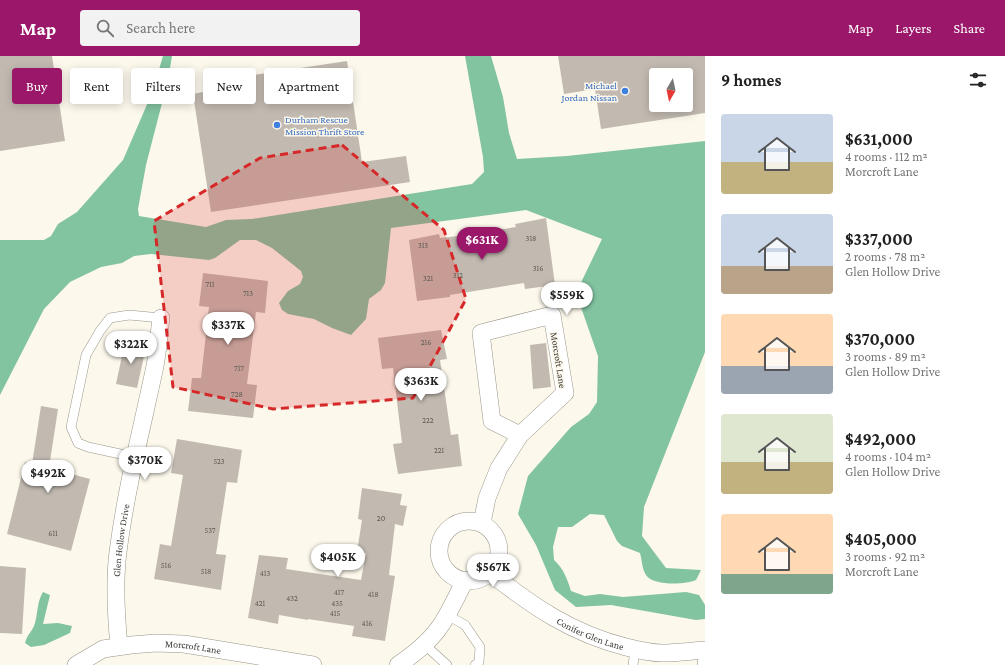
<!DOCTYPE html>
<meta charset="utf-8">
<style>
body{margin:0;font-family:"Crimson Pro",serif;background:#f2f2f2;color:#222;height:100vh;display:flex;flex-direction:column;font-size:15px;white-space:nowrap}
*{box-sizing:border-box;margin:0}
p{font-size:13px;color:#767676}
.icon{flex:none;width:22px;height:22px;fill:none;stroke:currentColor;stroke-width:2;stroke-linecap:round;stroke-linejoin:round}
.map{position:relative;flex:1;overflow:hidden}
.panel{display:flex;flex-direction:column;background:#fff;width:300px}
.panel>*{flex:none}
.hud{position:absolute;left:12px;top:12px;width:380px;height:36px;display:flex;gap:8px}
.needle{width:26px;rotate:189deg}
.controls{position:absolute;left:649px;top:12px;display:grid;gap:8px}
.controls a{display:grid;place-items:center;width:44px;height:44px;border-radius:4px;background:#fff;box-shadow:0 2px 10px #0003;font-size:20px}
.price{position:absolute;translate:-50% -34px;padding:0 9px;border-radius:14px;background:#fff;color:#222;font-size:13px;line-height:26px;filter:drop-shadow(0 1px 2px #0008)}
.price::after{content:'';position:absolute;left:50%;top:24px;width:12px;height:9px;margin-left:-6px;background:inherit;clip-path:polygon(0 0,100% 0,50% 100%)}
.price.active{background:#9b176a;color:#fff}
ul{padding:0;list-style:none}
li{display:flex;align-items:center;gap:12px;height:100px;padding:0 16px}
li span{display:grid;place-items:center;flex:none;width:112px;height:80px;border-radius:4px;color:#555}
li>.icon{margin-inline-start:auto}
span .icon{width:48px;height:48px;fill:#fffc;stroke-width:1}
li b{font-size:17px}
h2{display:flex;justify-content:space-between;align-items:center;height:48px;padding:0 16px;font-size:17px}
.tag{padding:0 14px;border-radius:4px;background:#fff;box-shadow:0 2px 10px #0003;font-size:14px;line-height:36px}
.tag.active{background:#9b176a;color:#fff}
header{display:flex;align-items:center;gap:24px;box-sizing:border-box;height:56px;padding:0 20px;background:#9b176a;color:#fff}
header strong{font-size:19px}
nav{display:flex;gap:22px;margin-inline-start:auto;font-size:14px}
.search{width:280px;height:36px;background:#f2f2f2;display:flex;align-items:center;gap:10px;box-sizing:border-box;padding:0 14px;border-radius:4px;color:#767676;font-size:15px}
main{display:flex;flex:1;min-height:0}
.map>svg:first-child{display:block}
.forest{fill:#82c3a0}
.building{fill:#c2bab1;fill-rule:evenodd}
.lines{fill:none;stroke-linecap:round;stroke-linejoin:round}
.service-casing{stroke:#989489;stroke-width:10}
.minor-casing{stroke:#989489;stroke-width:18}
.service{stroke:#fff;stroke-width:9}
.minor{stroke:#fff;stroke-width:17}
.marked{fill:#d62828;fill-opacity:0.2;stroke:#d62828;stroke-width:3;stroke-dasharray:8 5;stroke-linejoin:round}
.shop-dot{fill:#3f7fe0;stroke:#fcf8ec;stroke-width:1.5}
.labels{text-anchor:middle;stroke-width:3;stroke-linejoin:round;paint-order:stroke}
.number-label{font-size:8px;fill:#5f5c56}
.shop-label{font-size:10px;fill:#366cbe;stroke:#fcf8ec;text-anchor:end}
.street-label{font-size:10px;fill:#3e3c37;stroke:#fcf8ec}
</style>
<header>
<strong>Map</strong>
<div class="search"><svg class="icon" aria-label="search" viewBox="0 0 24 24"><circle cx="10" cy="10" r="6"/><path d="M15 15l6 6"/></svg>Search here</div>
<nav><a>Map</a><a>Layers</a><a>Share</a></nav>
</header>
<main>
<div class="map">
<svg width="705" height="609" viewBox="0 0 705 609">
<rect width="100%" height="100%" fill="#fcf8ec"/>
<!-- forest -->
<path class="forest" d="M 163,0 L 172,0 L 168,24 L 146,109 L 138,153 L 139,160 L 206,171 L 226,164 L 252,163 L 472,128 L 484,116 L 483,101 L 465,0 L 491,0 L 503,41 L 509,77 L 517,103 L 567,100 L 705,85 L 705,296 L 644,451 L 642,480 L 666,512 L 701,514 L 696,524 C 685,529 653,530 646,519 C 642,513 642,504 640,497 L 622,490 L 617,485 L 604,459 L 590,458 L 572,471 L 558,471 L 553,491 L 554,504 C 564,513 567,523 571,535 L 585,540 L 600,538 L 623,541 L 686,536 L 699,539 L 705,549 L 705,563 L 696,564 L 611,549 L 576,551 L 555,534 L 536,489 L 518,458 L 528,420 L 571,371 L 589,358 L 597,346 L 598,300 L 576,237 L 602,183 L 526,154 L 391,172 L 385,227 L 381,234 L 369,243 L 366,263 L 351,279 L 332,272 L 314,263 L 288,258 L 282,254 L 279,247 L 288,235 L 300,228 L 303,221 L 301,215 L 272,192 L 256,184 L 240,184 L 215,202 L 209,204 L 151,198 L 134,200 L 122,207 L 101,211 L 70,226 L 44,253 L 0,339 L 0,184 L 44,184 L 51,180 L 58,168 L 77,156 L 123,104 L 152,37 Z
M 43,536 L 50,539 L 43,568 L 58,567 L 72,570 L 70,577 L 44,589 L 31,591 L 25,587 C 27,578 33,575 35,567 C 38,556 37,546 43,536 Z"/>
<!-- building -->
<path class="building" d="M 0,0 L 52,0 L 65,85 L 0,95 Z
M 558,0 L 705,0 L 705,57 L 601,73 L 595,33 L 564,38 ZM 656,19 L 686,19 L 686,49 L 656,49 Z
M 347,5 L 362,106 L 406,100 L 410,126 L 211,156 L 193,38 L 208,35 L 207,26 Z
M 546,162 L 555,229 L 525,233 L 524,227 L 450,239 L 450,241 L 417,245 L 409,184 L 439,178 L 440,182 L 486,177 L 486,176 L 516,171 L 515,168 Z
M 203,217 L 268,225 L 265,257 L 256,256 L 247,328 L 257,329 L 253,362 L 188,355 L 192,322 L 201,322 L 209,251 L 199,250 Z
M 441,274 L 447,303 L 440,304 L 451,379 L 458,378 L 462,410 L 398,418 L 393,388 L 402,387 L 393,312 L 382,313 L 378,282 Z
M 125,286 L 146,291 L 137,332 L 116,328 Z
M 546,287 L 551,331 L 533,333 L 530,289 Z
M 41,350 L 58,353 L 49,412 L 90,423 L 71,495 L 7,478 L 25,406 L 32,408 Z
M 177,383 L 242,394 L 237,427 L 227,426 L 216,498 L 226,499 L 221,534 L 154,523 L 160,488 L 171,490 L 183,419 L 171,417 Z
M 362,432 L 402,438 L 400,449 L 407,450 L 403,470 L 395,468 L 389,519 L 395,520 L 385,585 L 352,580 L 354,570 L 308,563 L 308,564 L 279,559 L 278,568 L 248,562 L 259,499 L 288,502 L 286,513 L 361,524 L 366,497 L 357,496 L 362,464 L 358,463 Z
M 0,510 L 26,512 L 22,578 L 0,577 Z"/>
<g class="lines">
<!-- service casing -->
<g class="service-casing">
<path id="service" d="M 134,401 L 88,391 L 78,387 L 71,371 L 86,299 L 100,275 L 110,262 L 129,259 L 161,262
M 447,559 L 465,569 L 480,591 L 479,606 L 475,609
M 425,589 L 447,609
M 633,609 L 635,594
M 702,609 L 704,594"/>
</g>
<!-- minor casing -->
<g class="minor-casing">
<g id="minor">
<circle cx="469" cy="495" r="30"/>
<path d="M 482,467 L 487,442 L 499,412 L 520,379 L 565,337 L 552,259 L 481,277 L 492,365 L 520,379"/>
<path id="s1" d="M 490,517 C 534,551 571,577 626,591 C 638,594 650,597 662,597 C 676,597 691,595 705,594"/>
<path id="s2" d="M 119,590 C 116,559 114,527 118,496 C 126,433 142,372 155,310 C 158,294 159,278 161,262"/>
<path id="s3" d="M 76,609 L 103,593 L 131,589 L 156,587 L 184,588 L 313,609"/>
<path d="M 398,609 C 416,597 432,584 443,566 C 451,553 458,538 465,524"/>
</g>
</g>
<!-- service -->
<use href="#service" class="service"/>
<!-- minor -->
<use href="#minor" class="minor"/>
</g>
<!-- marked area -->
<path class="marked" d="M 342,89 L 444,174 L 466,243 L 413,342 L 273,353 L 173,331 L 154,165 L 260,102 Z"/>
<!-- markers -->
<g class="shop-dot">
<circle cx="625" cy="35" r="4"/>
<circle cx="277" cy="69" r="4"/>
</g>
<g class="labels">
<!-- number labels -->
<g class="number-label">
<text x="531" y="185">318</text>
<text x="423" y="192">313</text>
<text x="538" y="215">316</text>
<text x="458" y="222">312</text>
<text x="428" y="225">321</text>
<text x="210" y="231">711</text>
<text x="248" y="240">713</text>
<text x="426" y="289">216</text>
<text x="239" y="315">717</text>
<text x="237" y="341">728</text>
<text x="428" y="367">222</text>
<text x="439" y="397">221</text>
<text x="219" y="408">523</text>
<text x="381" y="465">20</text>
<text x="210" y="477">537</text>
<text x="53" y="480">611</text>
<text x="166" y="512">516</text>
<text x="206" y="518">518</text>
<text x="265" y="520">413</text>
<text x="339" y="539">417</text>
<text x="373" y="541">418</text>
<text x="292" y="545">432</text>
<text x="260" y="550">421</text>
<text x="337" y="550">435</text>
<text x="335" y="560">415</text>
<text x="367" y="570">416</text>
</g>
<!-- shop labels -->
<g class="shop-label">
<text x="617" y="33">Michael<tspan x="617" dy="12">Jordan Nissan</tspan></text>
<text x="285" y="67" text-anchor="start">Durham Rescue<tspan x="285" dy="12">Mission Thrift Store</tspan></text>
</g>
<!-- street labels -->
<g class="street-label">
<text transform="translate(559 304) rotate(81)" y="4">Morcroft Lane</text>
<text dy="4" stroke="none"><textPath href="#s2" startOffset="106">Glen Hollow Drive</textPath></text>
<text dy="4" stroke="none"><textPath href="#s1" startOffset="118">Conifer Glen Lane</textPath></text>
<text dy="4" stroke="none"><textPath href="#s3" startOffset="122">Morcroft Lane</textPath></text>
</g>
</g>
</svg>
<div class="controls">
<a><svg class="needle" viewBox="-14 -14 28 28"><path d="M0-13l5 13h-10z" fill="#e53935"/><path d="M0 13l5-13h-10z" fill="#767676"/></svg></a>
</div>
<b class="price active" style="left:482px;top:205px">$631K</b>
<b class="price" style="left:567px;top:260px">$559K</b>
<b class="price" style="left:228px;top:290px">$337K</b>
<b class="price" style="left:131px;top:309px">$322K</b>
<b class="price" style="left:421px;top:346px">$363K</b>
<b class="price" style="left:145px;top:425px">$370K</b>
<b class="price" style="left:48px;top:438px">$492K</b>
<b class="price" style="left:338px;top:522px">$405K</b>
<b class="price" style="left:493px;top:532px">$567K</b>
<div class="hud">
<a class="tag active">Buy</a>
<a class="tag">Rent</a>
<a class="tag">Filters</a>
<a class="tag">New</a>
<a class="tag">Apartment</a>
</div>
</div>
<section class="panel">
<h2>9 homes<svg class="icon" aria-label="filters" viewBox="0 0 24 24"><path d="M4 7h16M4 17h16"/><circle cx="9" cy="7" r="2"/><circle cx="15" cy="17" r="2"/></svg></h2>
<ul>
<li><span style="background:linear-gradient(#c9d6e8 60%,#c2b280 0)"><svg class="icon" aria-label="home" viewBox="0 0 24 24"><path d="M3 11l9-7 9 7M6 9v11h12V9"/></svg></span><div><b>$631,000</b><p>4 rooms · 112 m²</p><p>Morcroft Lane</p></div></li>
<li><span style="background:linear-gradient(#c9d6e8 65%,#b9a48a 0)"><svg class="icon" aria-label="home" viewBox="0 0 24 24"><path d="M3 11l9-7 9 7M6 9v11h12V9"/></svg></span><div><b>$337,000</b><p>2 rooms · 78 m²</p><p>Glen Hollow Drive</p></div></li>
<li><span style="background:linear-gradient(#ffd9b3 65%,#9aa5b1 0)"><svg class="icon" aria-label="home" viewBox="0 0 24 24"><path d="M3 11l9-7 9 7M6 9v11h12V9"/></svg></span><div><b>$370,000</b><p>3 rooms · 89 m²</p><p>Glen Hollow Drive</p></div></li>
<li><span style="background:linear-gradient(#dfe7d0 60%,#c2b280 0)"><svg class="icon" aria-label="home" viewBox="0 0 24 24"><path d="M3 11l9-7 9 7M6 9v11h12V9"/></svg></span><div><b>$492,000</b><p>4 rooms · 104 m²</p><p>Glen Hollow Drive</p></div></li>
<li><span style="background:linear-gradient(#ffd9b3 75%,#7fa58c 0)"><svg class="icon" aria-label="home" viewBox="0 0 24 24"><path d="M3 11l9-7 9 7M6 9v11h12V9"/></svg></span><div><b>$405,000</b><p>3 rooms · 92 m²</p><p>Morcroft Lane</p></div></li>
</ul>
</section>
</main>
